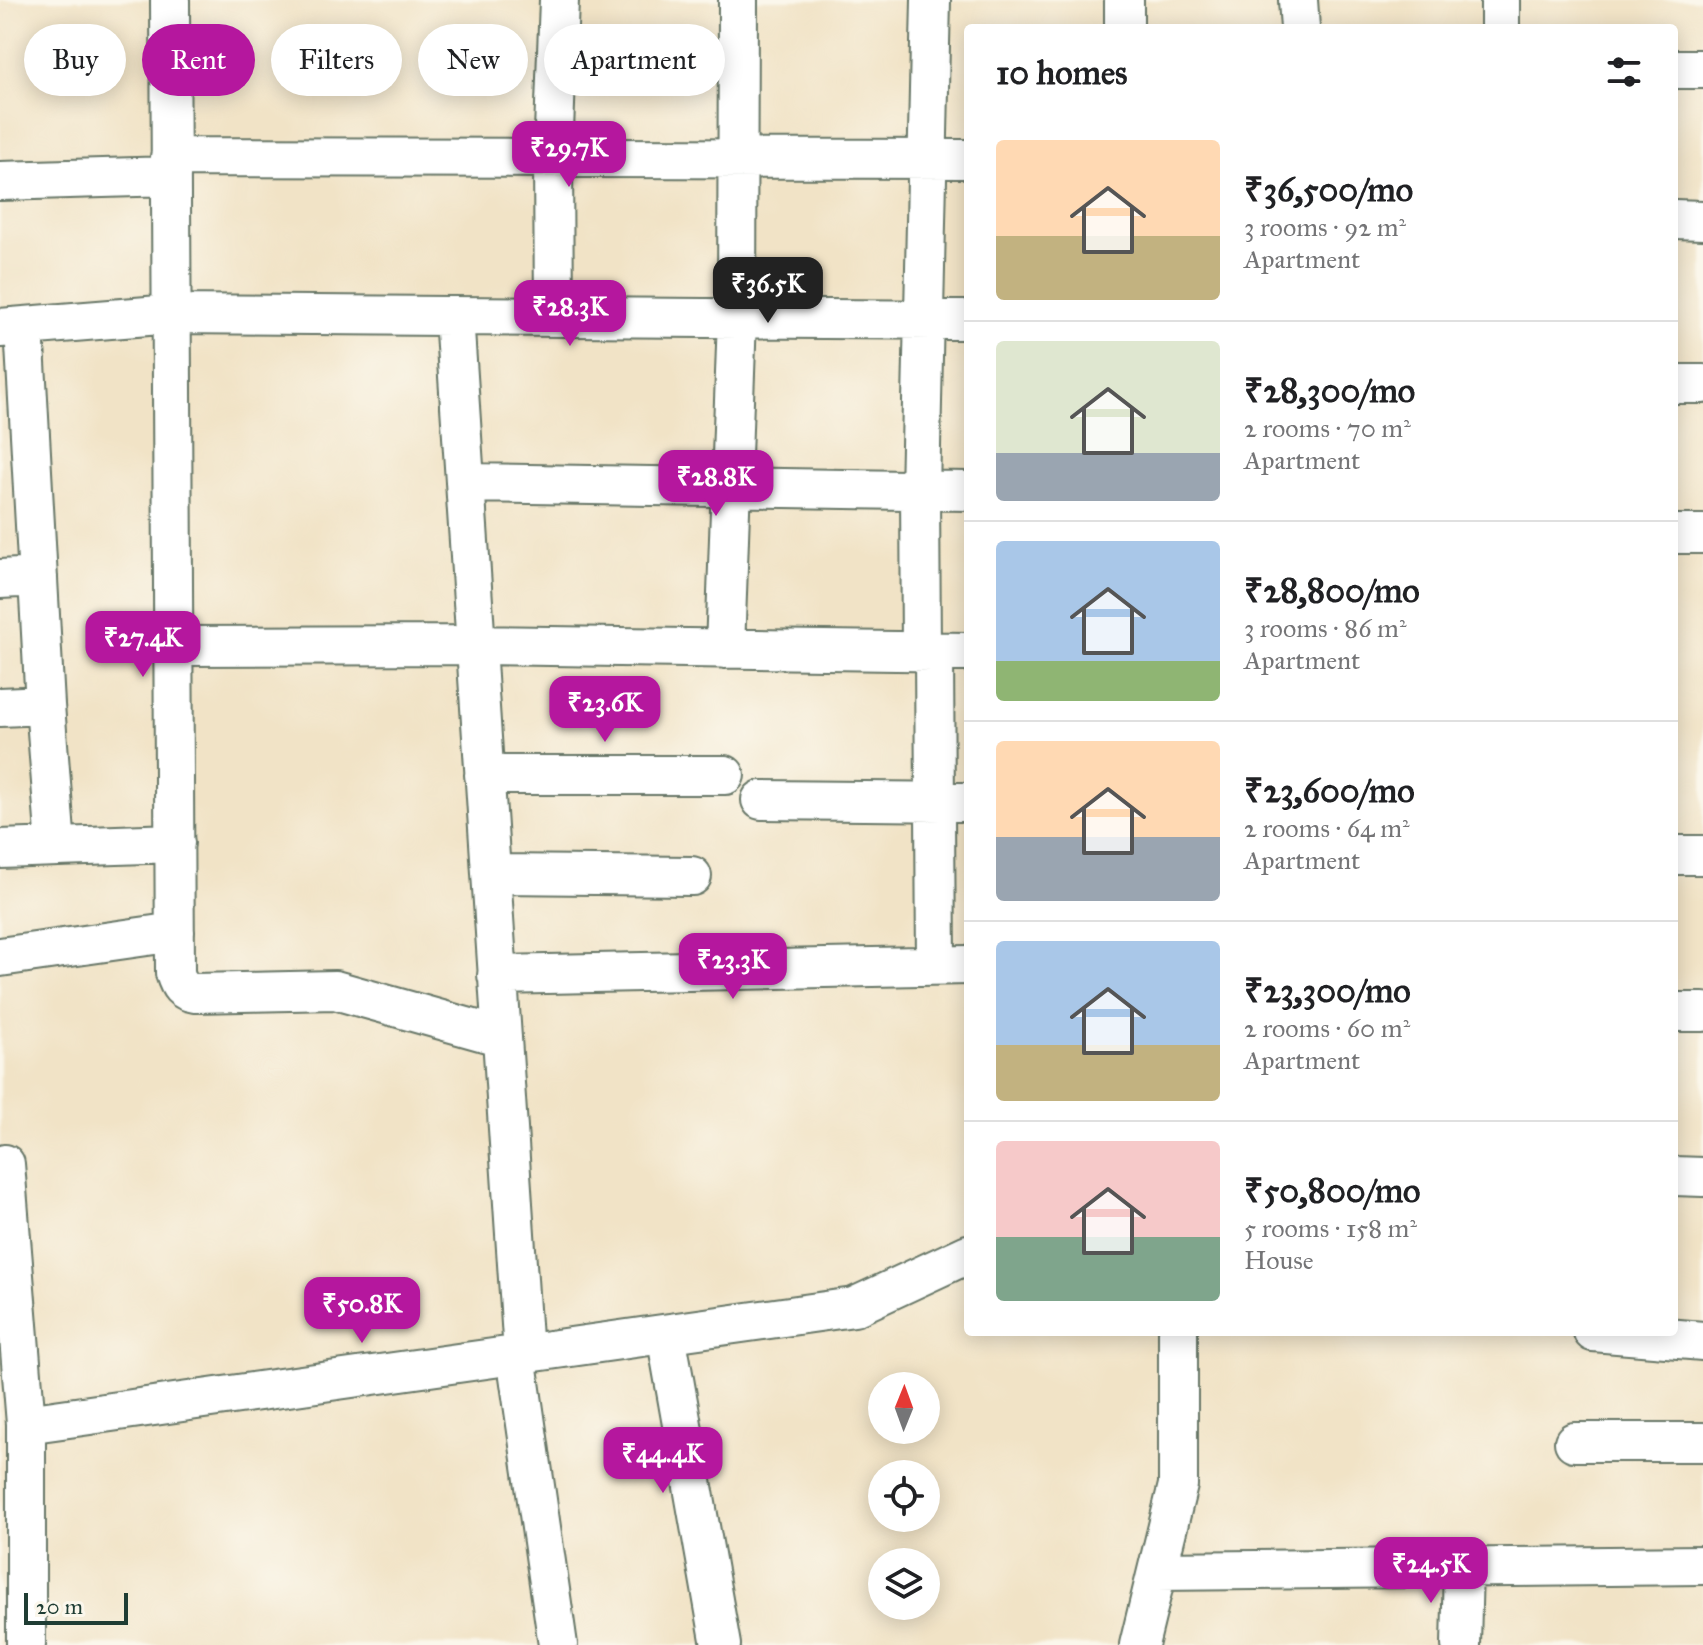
<!DOCTYPE html>
<meta charset="utf-8">
<style>
body{margin:0;font-family:"IM FELL Great Primer",serif;background:#f2f2f2;color:#202124;height:100vh;display:flex;flex-direction:column;font-size:30px;white-space:nowrap}
*{box-sizing:border-box;margin:0}
p{font-size:26px;color:#757577}
.icon{flex:none;width:44px;height:44px;fill:none;stroke:currentColor;stroke-width:2;stroke-linecap:round;stroke-linejoin:round}
.map{position:relative;flex:1;overflow:hidden}
.panel{position:absolute;left:964px;top:24px;width:714px;height:1312px;display:flex;flex-direction:column;background:#fff;border-radius:8px;box-shadow:0 4px 20px #0003}
.panel>*{flex:none}
.hud{position:absolute;left:24px;top:24px;width:760px;height:72px;display:flex;gap:16px}
.needle{width:52px;rotate:1deg}
.controls{position:absolute;left:868px;top:1372px;display:grid;gap:16px}
.controls a{display:grid;place-items:center;width:72px;height:72px;border-radius:50%;background:#fff;box-shadow:0 4px 20px #0003;font-size:40px}
.scale{position:absolute;left:24px;bottom:20px;width:104px;box-sizing:border-box;padding-left:8px;border:4px solid #1f3d34;border-top:0;font-size:22px;line-height:28px;white-space:nowrap;color:#1f3d34;-webkit-text-stroke:6px #fbf7ec;paint-order:stroke}
.price{position:absolute;translate:-50% -68px;padding:0 18px;border-radius:16px;background:#b5179e;color:#fff;font-size:26px;line-height:52px;filter:drop-shadow(0 2px 4px #0008)}
.price::after{content:'';position:absolute;left:50%;top:48px;width:24px;height:18px;margin-left:-12px;background:inherit;clip-path:polygon(0 0,100% 0,50% 100%)}
.price.active{background:#222;color:#fff}
ul{padding:0;list-style:none}
li{display:flex;align-items:center;gap:24px;height:200px;padding:0 32px}
li+li{border-top:2px solid #e0e0e0}
li span{display:grid;place-items:center;flex:none;width:224px;height:160px;border-radius:8px;color:#555}
li>.icon{margin-inline-start:auto}
span .icon{width:96px;height:96px;fill:#fffc;stroke-width:1}
li b{font-size:34px}
h2{display:flex;justify-content:space-between;align-items:center;height:96px;padding:0 32px;font-size:34px}
.chip{padding:0 28px;border-radius:36px;background:#fff;box-shadow:0 4px 20px #0003;font-size:28px;line-height:72px}
.chip.active{background:#b5179e;color:#fff}
.map>svg:first-child{display:block}
.lines{fill:none;stroke-linecap:round;stroke-linejoin:round}
.minor-casing{stroke:#687767;stroke-width:42}
.minor{stroke:#fff;stroke-width:38}
</style>
<div class="map">
<svg width="1703" height="1645" viewBox="0 0 1703 1645">
<rect width="100%" height="100%" fill="#fbf7ec"/>
<filter id="ink" filterUnits="userSpaceOnUse"><feTurbulence type="fractalNoise" baseFrequency=".0125" numOctaves="2"/><feDisplacementMap in="SourceGraphic" scale="16" xChannelSelector="R" yChannelSelector="G"/><feConvolveMatrix kernelMatrix="1 2 1 2 8 2 1 2 1" color-interpolation-filters="sRGB"/></filter>
<filter id="wash" filterUnits="userSpaceOnUse"><feTurbulence type="fractalNoise" baseFrequency=".006" numOctaves="4" result="noise"/><feDisplacementMap in="SourceGraphic" scale="32" xChannelSelector="R" yChannelSelector="G"/><feGaussianBlur stdDeviation="1.8" result="paint"/><feColorMatrix in="noise" values="0 0 0 0 0 0 0 0 0 0 0 0 0 0 0 0 0 1.4 0 .05"/><feComposite in="paint" operator="in"/></filter>
<g filter="url(#wash)">
<rect width="100%" height="100%" fill="#f1e3c6"/>
</g>
<g filter="url(#ink)">
<g class="lines">
<!-- minor casing -->
<g class="minor-casing">
<path id="minor" d="M 170,0 L 175,973 C 179,986 182,991 195,993 L 335,990 L 502,1037
M 1298,0 L 1300,28
M 1124,28 L 1124,0
M 1500,28 L 1500,0
M 1674,69 L 1703,69
M 170,157 L 968,159
M 0,181 L 171,176
M 1674,219 L 1703,220
M 454,316 L 523,1354
M 554,317 L 553,157 L 559,0
M 24,327 L 45,705 L 56,847
M 0,328 L 172,314 L 968,320
M 1674,384 L 1703,384
M 465,483 L 968,491
M 1674,534 L 1703,534
M 0,579 L 38,577
M 173,646 L 475,645 L 968,652
M 725,649 L 737,318 L 738,0
M 921,651 L 920,491 L 931,0
M 934,652 L 936,965
M 0,707 L 45,705
M 484,775 L 725,775
M 761,800 L 968,802
M 0,849 L 175,843
M 1674,855 L 1703,855
M 491,874 L 692,876
M 0,957 L 175,932
M 497,975 L 968,965
M 1674,1012 L 1703,1012
M 5,1164 L 26,1424
M 1674,1176 L 1703,1177
M 1593,1332 L 1703,1341
M 666,1334 L 721,1645
M 516,1355 L 558,1645
M 1574,1442 L 1703,1442
M 1157,1571 L 1703,1565
M 26,1645 L 26,1424 L 854,1307 L 968,1254
M 1139,1645 L 1178,1485 L 1178,1332
M 1461,1645 L 1463,1567"/>
</g>
<!-- minor -->
<use href="#minor" class="minor"/>
</g>
</g>
</svg>
<div class="controls">
<a><svg class="needle" viewBox="-14 -14 28 28"><path d="M0-13l5 13h-10z" fill="#e53935"/><path d="M0 13l5-13h-10z" fill="#757577"/></svg></a>
<a><svg class="icon" aria-label="locate" viewBox="0 0 24 24"><circle cx="12" cy="12" r="6"/><path d="M12 2v4M12 18v4M2 12h4M18 12h4"/></svg></a>
<a><svg class="icon" aria-label="layers" viewBox="0 0 24 24"><path d="M12 4l9 5-9 5-9-5zM3 14l9 5 9-5"/></svg></a>
</div>
<div class="scale">20 m</div>
<b class="price" style="left:569px;top:189px">₹29.7K</b>
<b class="price active" style="left:768px;top:325px">₹36.5K</b>
<b class="price" style="left:570px;top:348px">₹28.3K</b>
<b class="price" style="left:716px;top:518px">₹28.8K</b>
<b class="price" style="left:143px;top:679px">₹27.4K</b>
<b class="price" style="left:605px;top:744px">₹23.6K</b>
<b class="price" style="left:733px;top:1001px">₹23.3K</b>
<b class="price" style="left:362px;top:1345px">₹50.8K</b>
<b class="price" style="left:663px;top:1495px">₹44.4K</b>
<b class="price" style="left:1431px;top:1605px">₹24.5K</b>
<div class="hud">
<a class="chip">Buy</a>
<a class="chip active">Rent</a>
<a class="chip">Filters</a>
<a class="chip">New</a>
<a class="chip">Apartment</a>
</div>
<section class="panel">
<h2>10 homes<svg class="icon" aria-label="filters" viewBox="0 0 24 24"><path d="M4 7h16M4 17h16"/><circle cx="9" cy="7" r="2"/><circle cx="15" cy="17" r="2"/></svg></h2>
<ul>
<li><span style="background:linear-gradient(#ffd9b3 60%,#c2b280 0)"><svg class="icon" aria-label="home" viewBox="0 0 24 24"><path d="M3 11l9-7 9 7M6 9v11h12V9"/></svg></span><div><b>₹36,500/mo</b><p>3 rooms · 92 m²</p><p>Apartment</p></div></li>
<li><span style="background:linear-gradient(#dfe7d0 70%,#9aa5b1 0)"><svg class="icon" aria-label="home" viewBox="0 0 24 24"><path d="M3 11l9-7 9 7M6 9v11h12V9"/></svg></span><div><b>₹28,300/mo</b><p>2 rooms · 70 m²</p><p>Apartment</p></div></li>
<li><span style="background:linear-gradient(#a9c7e8 75%,#8fb573 0)"><svg class="icon" aria-label="home" viewBox="0 0 24 24"><path d="M3 11l9-7 9 7M6 9v11h12V9"/></svg></span><div><b>₹28,800/mo</b><p>3 rooms · 86 m²</p><p>Apartment</p></div></li>
<li><span style="background:linear-gradient(#ffd9b3 60%,#9aa5b1 0)"><svg class="icon" aria-label="home" viewBox="0 0 24 24"><path d="M3 11l9-7 9 7M6 9v11h12V9"/></svg></span><div><b>₹23,600/mo</b><p>2 rooms · 64 m²</p><p>Apartment</p></div></li>
<li><span style="background:linear-gradient(#a9c7e8 65%,#c2b280 0)"><svg class="icon" aria-label="home" viewBox="0 0 24 24"><path d="M3 11l9-7 9 7M6 9v11h12V9"/></svg></span><div><b>₹23,300/mo</b><p>2 rooms · 60 m²</p><p>Apartment</p></div></li>
<li><span style="background:linear-gradient(#f6c9c9 60%,#7fa58c 0)"><svg class="icon" aria-label="home" viewBox="0 0 24 24"><path d="M3 11l9-7 9 7M6 9v11h12V9"/></svg></span><div><b>₹50,800/mo</b><p>5 rooms · 158 m²</p><p>House</p></div></li>
</ul>
</section>
</div>
